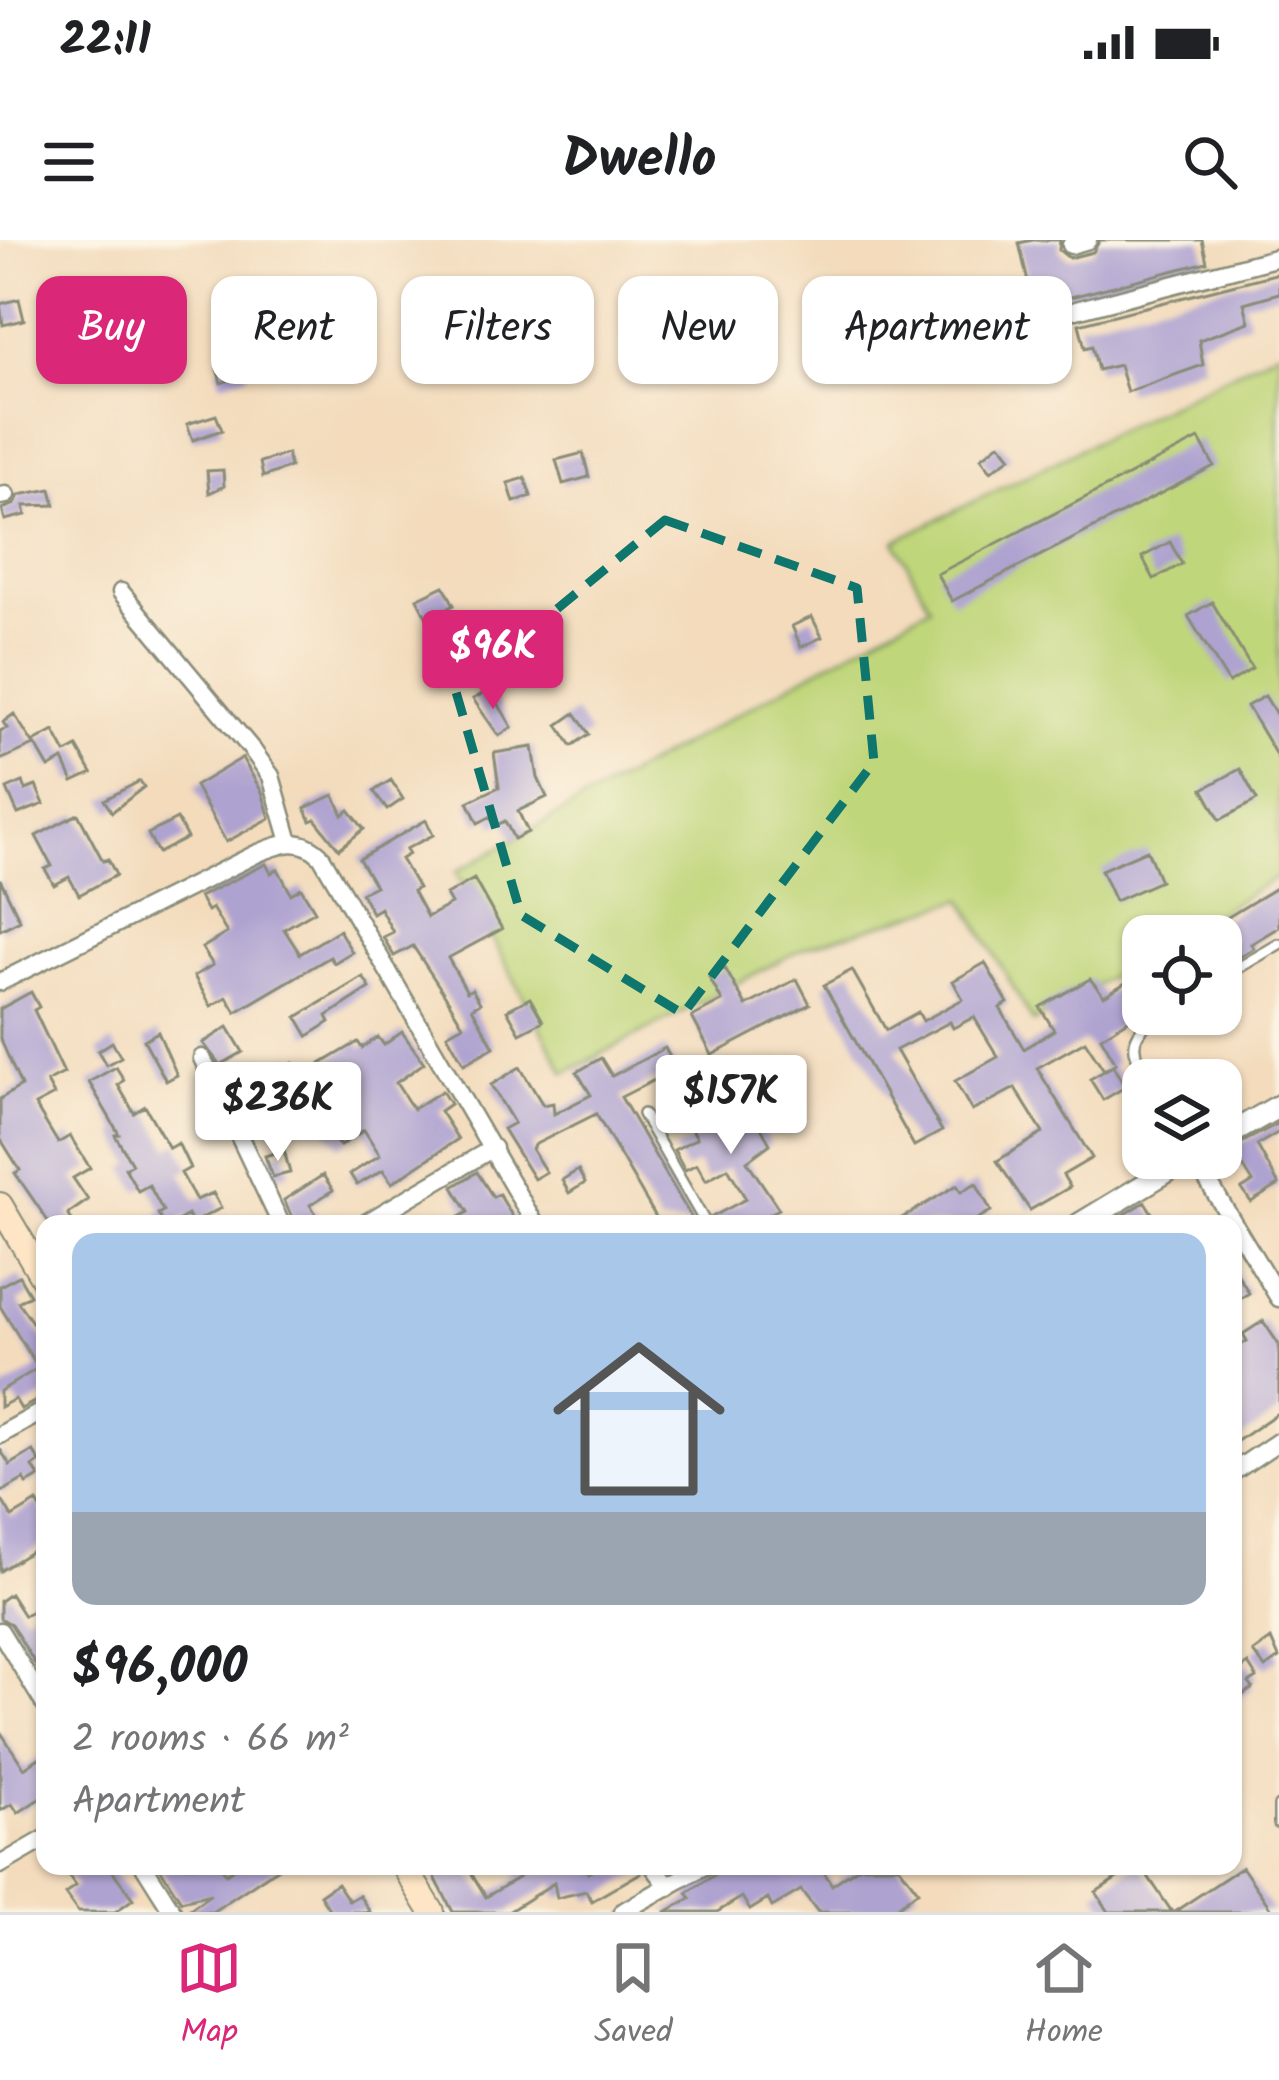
<!DOCTYPE html>
<meta charset="utf-8">
<style>
body{margin:0;font-family:Kalam,sans-serif;background:#f2f2f2;color:#202124;height:100vh;display:flex;flex-direction:column;font-size:45px;white-space:nowrap}
*{box-sizing:border-box;margin:0}
p{font-size:39px;color:#757577}
.icon{flex:none;width:66px;height:66px;fill:none;stroke:currentColor;stroke-width:2;stroke-linecap:round;stroke-linejoin:round}
.map{position:relative;flex:1;overflow:hidden}
.side{position:absolute;left:36px;top:975px;width:1206px;height:660px;display:flex;flex-direction:column;background:#fff;border-radius:24px;box-shadow:0 3px 9px #0004}
.side>*{flex:none}
.hud{position:absolute;left:36px;top:36px;width:1209px;height:108px;display:flex;gap:24px}
.controls{position:absolute;left:1122px;top:675px;display:grid;gap:24px}
.controls a{display:grid;place-items:center;width:120px;height:120px;border-radius:24px;background:#fff;box-shadow:0 3px 9px #0004;font-size:60px}
.price{position:absolute;translate:-50% -102px;padding:0 27px;border-radius:12px;background:#fff;color:#222;font-size:39px;line-height:78px;filter:drop-shadow(0 3px 6px #0008)}
.price::after{content:'';position:absolute;left:50%;top:72px;width:36px;height:27px;margin-left:-18px;background:inherit;clip-path:polygon(0 0,100% 0,50% 100%)}
.price.active{background:#db2777;color:#fff}
ul{padding:0;list-style:none}
li{display:grid;align-content:center;gap:24px;height:636px;padding:0 36px}
li+li{border-top:3px solid #e0e0e0}
li span{display:grid;place-items:center;height:372px;border-radius:24px;color:#555}
li>.icon{margin-inline-start:auto}
span .icon{width:216px;height:216px;fill:#fffc;stroke-width:1}
li b{font-size:51px}
.chip{padding:0 42px;border-radius:24px;background:#fff;box-shadow:0 3px 9px #0004;font-size:42px;line-height:108px}
.chip.active{background:#db2777;color:#fff}
.status{display:flex;justify-content:space-between;align-items:center;height:84px;padding:0 60px;background:#fff;direction:ltr}
.status svg{height:33px;fill:currentColor}
header{display:flex;justify-content:space-between;align-items:center;height:156px;padding:0 36px;background:#fff;font-size:54px;font-weight:600}
.dock{display:flex;justify-content:space-around;align-items:center;height:168px;border-top:3px solid #e0e0e0;background:#fff;font-size:33px;color:#757577}
.dock a{display:grid;justify-items:center;gap:6px}
.dock .active{color:#db2777}
.map>svg:first-child{display:block}
.green{fill:#c0d67a;stroke:#708a57;stroke-width:3}
.building{fill:#aea2d0}
.lines{fill:none;stroke-linecap:round;stroke-linejoin:round}
.service-casing{stroke:#898c78;stroke-width:14}
.minor-casing{stroke:#898c78;stroke-width:21}
.tertiary-casing{stroke:#898c78;stroke-width:26}
.secondary-casing{stroke:#898c78;stroke-width:28}
.service{stroke:#fff;stroke-width:9}
.minor{stroke:#fff;stroke-width:16}
.tertiary{stroke:#fff;stroke-width:21}
.secondary{stroke:#fde5c5;stroke-width:24}
.marked{fill:none;stroke:#0f766e;stroke-width:9;stroke-dasharray:24 15;stroke-linejoin:round}
</style>
<div class="status"><b>22:11</b><svg viewBox="0 0 49 12"><path d="M0 12V9h3v3zM5 12V6h3v6zM10 12V3h3v9zM15 12V0h3v12zM26 1h20v11H26zM47 4h2v5h-2z"/></svg></div>
<header><svg class="icon" aria-label="menu" viewBox="0 0 24 24"><path d="M4 6h16M4 12h16M4 18h16"/></svg>Dwello<svg class="icon" aria-label="search" viewBox="0 0 24 24"><circle cx="10" cy="10" r="6"/><path d="M15 15l6 6"/></svg></header>
<div class="map">
<svg width="1279" height="1672" viewBox="0 0 1279 1672">
<rect width="100%" height="100%" fill="#fcf5e5"/>
<filter id="ink" filterUnits="userSpaceOnUse"><feTurbulence type="fractalNoise" baseFrequency=".00833" numOctaves="2"/><feDisplacementMap in="SourceGraphic" scale="24" xChannelSelector="R" yChannelSelector="G"/><feConvolveMatrix kernelMatrix="1 2 1 2 8 2 1 2 1" color-interpolation-filters="sRGB"/></filter>
<filter id="wash" filterUnits="userSpaceOnUse"><feTurbulence type="fractalNoise" baseFrequency=".004" numOctaves="4" result="noise"/><feDisplacementMap in="SourceGraphic" scale="48" xChannelSelector="R" yChannelSelector="G"/><feGaussianBlur stdDeviation="2.7" result="paint"/><feColorMatrix in="noise" values="0 0 0 0 0 0 0 0 0 0 0 0 0 0 0 0 0 1.4 0 .05"/><feComposite in="paint" operator="in"/></filter>
<g filter="url(#wash)">
<rect width="100%" height="100%" fill="#f3dbbc"/>
<!-- green -->
<path class="green" d="M 1279,110 L 1279,636 L 1178,696 L 1143,696 L 1143,717 L 1033,782 L 963,659 L 806,707 L 565,833 L 456,632 L 930,366 L 895,301 Z"/>
<g id="blocks">
<!-- building -->
<path class="building" d="M 1033,0 L 1060,0 L 1059,10 L 1069,18 L 1093,12 L 1100,0 L 1202,0 L 1207,22 L 1063,59 L 1064,64 L 1036,72 L 1033,61 L 1027,62 L 1024,43 L 1028,42 L 1019,3 Z
M 1279,33 L 1279,53 L 1244,63 L 1249,82 L 1199,100 L 1203,125 L 1127,152 L 1119,125 L 1098,130 L 1092,106 L 1085,108 L 1079,84 Z
M 67,52 L 76,68 L 62,76 L 52,60 Z
M 19,59 L 24,80 L 3,85 L 0,64 Z
M 244,121 L 248,135 L 221,143 L 217,129 Z
M 216,175 L 222,190 L 193,200 L 187,184 Z
M 1199,199 L 1214,226 L 952,361 L 937,334 Z
M 1000,203 L 1011,217 L 991,231 L 981,218 Z
M 583,213 L 589,237 L 563,244 L 556,220 Z
M 287,214 L 290,227 L 263,237 L 260,222 Z
M 223,230 L 224,246 L 209,253 L 207,231 Z
M 525,238 L 531,256 L 514,262 L 508,243 Z
M 51,249 L 55,265 L 24,266 L 26,275 L 5,280 L 2,269 L 15,264 L 19,255 Z
M 1170,302 L 1182,324 L 1154,339 L 1142,317 Z
M 444,346 L 454,365 L 427,378 L 417,359 Z
M 1212,362 L 1252,429 L 1229,443 L 1188,376 Z
M 812,377 L 822,397 L 801,407 L 792,386 Z
M 490,450 L 512,487 L 499,496 L 473,459 Z
M 1265,456 L 1279,479 L 1279,520 L 1247,466 Z
M 575,473 L 589,494 L 572,506 L 558,485 Z
M 14,474 L 34,505 L 0,520 L 0,491 L 7,488 L 3,482 Z
M 54,491 L 66,513 L 77,507 L 92,533 L 73,542 L 63,520 L 49,528 L 34,502 Z
M 533,507 L 538,538 L 547,557 L 518,571 L 528,592 L 514,599 L 505,581 L 495,586 L 490,577 L 478,583 L 468,562 L 499,547 L 494,513 Z
M 242,518 L 262,552 L 270,578 L 226,602 L 195,546 Z
M 1240,529 L 1257,560 L 1220,580 L 1203,549 Z
M 391,540 L 403,559 L 387,570 L 374,551 Z
M 140,541 L 144,547 L 112,572 L 104,560 Z
M 23,542 L 26,550 L 36,546 L 44,564 L 18,574 L 7,549 Z
M 334,555 L 343,575 L 349,570 L 364,589 L 339,609 L 315,579 L 311,581 L 305,568 Z
M 78,574 L 103,621 L 108,619 L 116,635 L 79,655 L 69,637 L 54,645 L 45,629 L 52,626 L 36,596 Z
M 177,579 L 187,598 L 158,613 L 148,594 Z
M 426,580 L 433,595 L 406,609 L 409,614 L 401,619 L 418,648 L 413,651 L 427,677 L 451,664 L 446,655 L 474,639 L 502,689 L 448,718 L 467,752 L 472,749 L 480,763 L 472,768 L 494,807 L 464,824 L 447,794 L 463,785 L 448,760 L 413,706 L 394,716 L 383,697 L 393,692 L 380,668 L 372,673 L 361,653 L 375,646 L 359,619 Z
M 1147,610 L 1160,641 L 1115,661 L 1101,630 Z
M 266,624 L 271,633 L 278,629 L 291,654 L 301,648 L 315,671 L 284,689 L 300,714 L 339,690 L 352,712 L 334,723 L 330,717 L 236,772 L 227,757 L 211,766 L 194,736 L 213,725 L 202,708 L 227,693 L 212,668 L 207,671 L 199,657 Z
M 0,639 L 20,680 L 0,690 Z
M 1279,646 L 1279,687 L 1251,704 L 1254,708 L 1221,728 L 1221,696 L 1197,696 Z
M 985,723 L 1008,763 L 1000,768 L 1024,809 L 1054,790 L 1040,767 L 1090,739 L 1104,756 L 1143,732 L 1143,771 L 1101,797 L 1116,823 L 1104,830 L 1085,801 L 1037,828 L 1092,918 L 1063,935 L 1070,947 L 1030,970 L 997,921 L 1043,893 L 1015,848 L 972,871 L 955,841 L 998,817 L 974,777 L 953,788 L 950,782 L 896,810 L 942,891 L 914,906 L 824,745 L 852,730 L 886,790 L 918,772 L 923,781 L 963,759 L 953,741 Z
M 725,728 L 746,766 L 797,739 L 810,764 L 712,815 L 692,777 L 722,761 L 709,737 Z
M 363,737 L 370,748 L 327,776 L 330,782 L 308,796 L 297,777 Z
M 31,752 L 39,767 L 34,770 L 64,833 L 47,842 L 54,855 L 35,865 L 58,903 L 70,896 L 90,928 L 73,938 L 88,960 L 68,974 L 74,984 L 50,984 L 15,933 L 20,930 L 0,898 L 0,859 L 21,846 L 0,798 L 0,769 Z
M 530,758 L 543,781 L 520,793 L 507,770 Z
M 228,787 L 243,812 L 220,825 L 203,803 Z
M 158,792 L 177,835 L 166,841 L 144,800 Z
M 402,792 L 424,823 L 396,843 L 413,869 L 442,851 L 450,864 L 440,871 L 458,899 L 392,943 L 383,930 L 357,945 L 350,934 L 380,915 L 364,890 L 340,906 L 320,884 L 312,873 L 334,857 L 314,828 L 358,802 L 362,808 L 378,797 L 384,805 Z
M 112,802 L 121,817 L 106,825 L 98,811 Z
M 665,808 L 676,829 L 621,857 L 695,984 L 660,984 L 596,874 L 534,905 L 532,910 L 546,932 L 534,939 L 503,889 L 514,883 L 491,845 L 520,827 L 543,865 L 553,863 L 554,874 L 591,855 L 577,832 L 601,818 L 612,836 Z
M 293,823 L 304,839 L 286,851 L 275,835 Z
M 1113,826 L 1125,847 L 1103,860 L 1090,839 Z
M 116,827 L 124,840 L 118,845 L 134,873 L 145,866 L 169,908 L 178,903 L 190,928 L 181,933 L 196,960 L 213,953 L 221,968 L 192,983 L 188,975 L 172,984 L 163,984 L 158,974 L 163,971 L 149,945 L 138,951 L 125,928 L 132,924 L 115,895 L 119,894 L 89,842 Z
M 275,852 L 281,873 L 264,878 L 258,857 Z
M 742,853 L 770,904 L 747,921 L 779,969 L 751,984 L 715,984 L 712,977 L 746,959 L 728,928 L 706,940 L 697,924 L 685,930 L 674,910 L 697,898 L 688,882 Z
M 1279,883 L 1279,892 L 1257,905 L 1279,945 L 1251,962 L 1242,949 L 1253,942 L 1238,918 L 1221,928 L 1221,924 L 1215,928 L 1209,918 L 1221,918 L 1221,914 Z
M 284,910 L 290,933 L 273,937 L 265,916 Z
M 578,930 L 585,943 L 569,953 L 562,940 Z
M 477,932 L 493,957 L 499,954 L 517,984 L 447,984 L 468,972 L 453,947 Z
M 323,935 L 333,950 L 310,965 L 323,984 L 295,984 L 284,960 Z
M 976,943 L 991,971 L 977,979 L 980,984 L 892,984 L 957,945 L 961,952 Z
M 1145,962 L 1159,984 L 1109,984 Z
M 1233,1027 L 1249,1053 L 1233,1063 Z
M 19,1036 L 30,1055 L 18,1062 L 45,1101 L 45,1156 L 21,1169 L 15,1159 L 0,1167 L 0,1151 L 38,1128 L 0,1066 L 0,1046 Z
M 1263,1081 L 1279,1105 L 1279,1172 L 1233,1204 L 1233,1110 L 1247,1101 L 1243,1094 Z
M 0,1209 L 10,1225 L 33,1211 L 40,1222 L 33,1227 L 39,1237 L 27,1244 L 24,1239 L 0,1253 Z
M 0,1257 L 12,1277 L 37,1262 L 45,1275 L 45,1303 L 0,1331 Z
M 10,1354 L 24,1376 L 45,1362 L 45,1440 L 11,1384 L 0,1378 L 0,1361 Z
M 1271,1399 L 1279,1418 L 1265,1428 L 1253,1412 Z
M 1248,1424 L 1257,1438 L 1249,1443 L 1253,1448 L 1233,1462 L 1233,1435 Z
M 0,1491 L 24,1528 L 45,1514 L 45,1555 L 18,1573 L 12,1564 L 0,1571 Z
M 61,1626 L 109,1626 L 133,1659 L 115,1672 L 78,1672 L 65,1654 L 76,1646 Z
M 159,1626 L 221,1626 L 226,1634 L 238,1626 L 281,1626 L 212,1672 L 186,1672 L 211,1654 L 181,1661 Z
M 429,1626 L 467,1626 L 486,1657 L 519,1637 L 512,1626 L 583,1626 L 588,1633 L 599,1626 L 640,1626 L 642,1632 L 592,1661 L 586,1651 L 557,1658 L 554,1643 L 508,1672 L 453,1672 Z
M 728,1626 L 820,1626 L 832,1645 L 860,1626 L 899,1626 L 918,1651 L 891,1672 L 818,1672 L 801,1650 L 772,1667 L 768,1659 L 750,1670 L 742,1657 L 717,1672 L 665,1672 L 691,1658 L 687,1653 Z
M 1135,1626 L 1141,1626 L 1172,1672 L 1109,1672 L 1096,1652 Z
M 1242,1627 L 1273,1672 L 1174,1672 Z
M 337,1643 L 349,1661 L 359,1655 L 370,1672 L 331,1672 L 320,1655 Z"/>
</g>
</g>
<g filter="url(#ink)">
<use href="#blocks" fill-opacity="0" stroke="#898c78" stroke-width="3"/>
<g class="lines">
<!-- service casing -->
<g class="service-casing">
<path id="service" d="M 1221,738 L 1279,704
M 1148,840 C 1130,807 1128,800 1157,774
M 643,874 L 706,984
M 1279,1566 L 1279,1584"/>
</g>
<!-- minor casing -->
<g class="minor-casing">
<path id="minor" d="M 1071,5 L 1088,0
M 1076,70 L 1279,17
M 0,256 L 6,255
M 121,352 L 253,511 L 271,536 L 290,602
M 0,742 L 256,614 C 281,604 300,595 321,616 L 535,984
M 202,818 L 281,984
M 1194,918 L 1279,1058
M 364,984 L 493,908
M 0,1195 L 45,1170
M 1233,1232 L 1279,1201
M 0,1391 L 45,1465
M 0,1625 L 45,1599
M 144,1626 L 173,1672
M 653,1626 L 669,1647
M 622,1672 L 704,1626"/>
</g>
<!-- tertiary casing -->
<g class="tertiary-casing">
<path id="tertiary" d="M 1221,899 L 1279,866
M 1080,984 L 1189,918"/>
</g>
<!-- secondary casing -->
<g class="secondary-casing">
<path id="secondary" d="M 0,965 L 45,1041
M 404,1626 L 432,1672"/>
</g>
<!-- service -->
<use href="#service" class="service"/>
<!-- minor -->
<use href="#minor" class="minor"/>
<!-- tertiary -->
<use href="#tertiary" class="tertiary"/>
<!-- secondary -->
<use href="#secondary" class="secondary"/>
</g>
</g>
<!-- marked area -->
<path class="marked" d="M 665,280 L 857,348 L 874,522 L 683,774 L 521,675 L 456,452 Z"/>
</svg>
<div class="controls">
<a><svg class="icon" aria-label="locate" viewBox="0 0 24 24"><circle cx="12" cy="12" r="6"/><path d="M12 2v4M12 18v4M2 12h4M18 12h4"/></svg></a>
<a><svg class="icon" aria-label="layers" viewBox="0 0 24 24"><path d="M12 4l9 5-9 5-9-5zM3 14l9 5 9-5"/></svg></a>
</div>
<b class="price active" style="left:493px;top:472px">$96K</b>
<b class="price" style="left:731px;top:917px">$157K</b>
<b class="price" style="left:278px;top:924px">$236K</b>
<div class="hud">
<a class="chip active">Buy</a>
<a class="chip">Rent</a>
<a class="chip">Filters</a>
<a class="chip">New</a>
<a class="chip">Apartment</a>
</div>
<section class="side">
<ul>
<li><span style="background:linear-gradient(#a9c7e8 75%,#9aa5b1 0)"><svg class="icon" aria-label="home" viewBox="0 0 24 24"><path d="M3 11l9-7 9 7M6 9v11h12V9"/></svg></span><div><b>$96,000</b><p>2 rooms · 66 m²</p><p>Apartment</p></div></li>
</ul>
</section>
</div>
<nav class="dock">
<a class="active"><svg class="icon" aria-label="map" viewBox="0 0 24 24"><path d="M3 6l6-2 6 2 6-2v14l-6 2-6-2-6 2zM9 4v14M15 6v14"/></svg>Map</a>
<a><svg class="icon" aria-label="saved" viewBox="0 0 24 24"><path d="M7 4h10v16l-5-4-5 4z"/></svg>Saved</a>
<a><svg class="icon" aria-label="home" viewBox="0 0 24 24"><path d="M3 11l9-7 9 7M6 9v11h12V9"/></svg>Home</a>
</nav>
